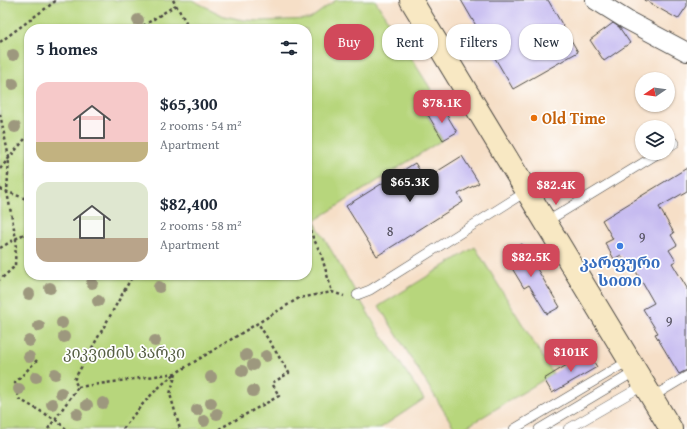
<!DOCTYPE html>
<meta charset="utf-8">
<style>
body{margin:0;font-family:"Gentium Book Plus","Noto Serif Georgian",serif;background:#f2f2f3;color:#1f2937;height:100vh;display:flex;flex-direction:column;font-size:15px;white-space:nowrap}
*{box-sizing:border-box;margin:0}
p{font-size:13px;color:#747a83}
.icon{flex:none;width:22px;height:22px;fill:none;stroke:currentColor;stroke-width:2;stroke-linecap:round;stroke-linejoin:round}
.map{position:relative;flex:1;overflow:hidden}
.drawer{position:absolute;left:24px;top:24px;width:288px;height:256px;display:flex;flex-direction:column;background:#fff;border-radius:16px;box-shadow:0 1px 3px #0004}
.drawer>*{flex:none}
.guide{position:absolute;left:324px;top:24px;width:303px;height:36px;display:flex;gap:8px}
.needle{width:26px;rotate:257deg}
.tools{position:absolute;left:635px;top:72px;display:grid;gap:8px}
.tools a{display:grid;place-items:center;width:40px;height:40px;border-radius:50%;background:#fff;box-shadow:0 1px 3px #0004;font-size:20px}
.price{position:absolute;translate:-50% -34px;padding:0 9px;border-radius:8px;background:#d1495b;color:#fff;font-size:13px;line-height:26px;filter:drop-shadow(0 1px 2px #0008)}
.price::after{content:'';position:absolute;left:50%;top:24px;width:12px;height:9px;margin-left:-6px;background:inherit;clip-path:polygon(0 0,100% 0,50% 100%)}
.price.active{background:#222;color:#fff}
ul{padding:0;list-style:none}
li{display:flex;align-items:center;gap:12px;height:100px;padding:0 12px}
li span{display:grid;place-items:center;flex:none;width:112px;height:80px;border-radius:12px;color:#555}
li>.icon{margin-inline-start:auto}
span .icon{width:48px;height:48px;fill:#fffc;stroke-width:1}
li b{font-size:17px}
h2{display:flex;justify-content:space-between;align-items:center;height:48px;padding:0 12px;font-size:17px}
.chip{padding:0 14px;border-radius:16px;background:#fff;box-shadow:0 1px 3px #0004;font-size:14px;line-height:36px}
.chip.active{background:#d1495b;color:#fff}
.map>svg:first-child{display:block}
.green{fill:#b7d67c;stroke:#718054;fill-rule:evenodd}
.building{fill:#c6bbf0}
.lines{fill:none;stroke-linecap:round;stroke-linejoin:round}
.lane-casing{stroke:#494642;stroke-width:10}
.street-casing{stroke:#494642;stroke-width:20}
.secondary-casing{stroke:#494642;stroke-width:24}
.path{stroke:#494642;stroke-width:2.5;stroke-dasharray:3 3;stroke-linecap:butt}
.lane{stroke:#fff;stroke-width:9}
.street{stroke:#fff;stroke-width:18}
.secondary{stroke:#f8e8c3;stroke-width:22}
.tree{fill:#9d987e}
.food-dot{fill:#e8710a;stroke:#fff;stroke-width:1.5}
.shop-dot{fill:#3f7fe0;stroke:#fff;stroke-width:1.5}
.labels{text-anchor:middle;stroke-width:3.5;stroke-linejoin:round;paint-order:stroke}
.number-label{font-size:14px;fill:#524f5c}
.food-label{font-size:16px;font-weight:bold;fill:#c56008;stroke:#fff;text-anchor:start}
.shop-label{font-size:16px;font-weight:bold;fill:#366cbe;stroke:#fff}
.park-label{font-size:16px;fill:#555e43;stroke:#fff}
</style>
<div class="map">
<svg width="687" height="429" viewBox="0 0 687 429">
<rect width="100%" height="100%" fill="#fff"/>
<filter id="ink" filterUnits="userSpaceOnUse"><feTurbulence type="fractalNoise" baseFrequency=".025" numOctaves="2"/><feDisplacementMap in="SourceGraphic" scale="8" xChannelSelector="R" yChannelSelector="G"/><feConvolveMatrix kernelMatrix="1 2 1 2 8 2 1 2 1" color-interpolation-filters="sRGB"/></filter>
<filter id="wash" filterUnits="userSpaceOnUse"><feTurbulence type="fractalNoise" baseFrequency=".012" numOctaves="4" result="noise"/><feDisplacementMap in="SourceGraphic" scale="16" xChannelSelector="R" yChannelSelector="G"/><feGaussianBlur stdDeviation="0.9" result="paint"/><feColorMatrix in="noise" values="0 0 0 0 0 0 0 0 0 0 0 0 0 0 0 0 0 1.4 0 .05"/><feComposite in="paint" operator="in"/></filter>
<g filter="url(#wash)">
<rect width="100%" height="100%" fill="#f6dfc7"/>
<!-- green -->
<path class="green" d="M 0,0 L 192,0 L 224,16 L 244,20 L 261,21 L 310,19 L 336,0 L 375,0 L 442,107 L 427,115 L 442,140 L 314,221 L 375,325 L 424,399 L 379,429 L 0,429 ZM 29,29 L 307,29 L 307,275 L 29,275 Z
M 475,247 L 553,374 L 463,429 L 455,429 L 379,306 Z"/>
<g id="blocks">
<!-- building -->
<path class="building" d="M 461,0 L 548,0 L 578,52 L 513,89 Z
M 644,0 L 687,0 L 687,6 L 678,19 Z
M 613,23 L 619,27 L 630,43 L 604,61 L 590,40 Z
M 442,107 L 457,132 L 443,140 L 428,115 Z
M 462,156 L 479,183 L 458,194 L 463,202 L 377,256 L 346,206 L 415,163 L 425,179 Z
M 687,168 L 687,191 L 659,207 L 674,233 L 671,235 L 677,245 L 669,250 L 676,261 L 672,263 L 687,288 L 687,370 L 679,374 L 655,334 L 658,333 L 643,309 L 654,303 L 630,261 L 626,264 L 621,255 L 614,259 L 605,243 L 613,239 L 602,220 Z
M 522,244 L 560,307 L 547,314 L 529,285 L 524,288 L 504,255 Z
M 588,352 L 597,367 L 552,393 L 544,379 Z"/>
</g>
</g>
<g filter="url(#ink)">
<use href="#blocks" fill-opacity="0" stroke="#494642" stroke-width="1"/>
<g class="lines">
<!-- lane casing -->
<g class="lane-casing">
<path id="lane" d="M 668,147 L 675,143
M 546,222 L 659,153
M 357,295 L 370,290 L 527,191
M 652,397 L 687,376
M 514,429 L 630,360
M 539,429 L 636,371
M 568,429 L 644,385"/>
</g>
<!-- street casing -->
<g class="street-casing">
<path id="street" d="M 595,0 L 627,20 L 687,52"/>
</g>
<!-- secondary casing -->
<g class="secondary-casing">
<path id="secondary" d="M 411,0 L 671,429"/>
</g>
<!-- path -->
<path class="path" d="M 173,0 L 190,29
M 138,29 L 176,5
M 0,42 L 57,0
M 0,114 L 9,158 L 7,192 L 16,239 L 15,266 L 0,280
M 0,169 L 29,134
M 0,189 L 29,200
M 307,225 L 321,254 L 332,292
M 0,248 L 29,231
M 37,360 L 15,383 L 19,399 L 56,420 L 66,429
M 176,373 L 170,394 L 180,429
M 78,387 L 176,373 L 299,298 L 332,292 L 344,296
M 48,429 L 78,387 L 74,380 L 133,275
M 123,429 C 139,407 155,389 176,373
M 219,429 L 279,396 L 272,383 L 289,373 L 258,323"/>
<!-- lane -->
<use href="#lane" class="lane"/>
<!-- street -->
<use href="#street" class="street"/>
<!-- secondary -->
<use href="#secondary" class="secondary"/>
</g>
<!-- trees -->
<g class="tree">
<circle cx="138" cy="20" r="6"/>
<circle cx="13" cy="55" r="6"/>
<circle cx="13" cy="84" r="6"/>
<circle cx="15" cy="127" r="6"/>
<circle cx="92" cy="283" r="6"/>
<circle cx="159" cy="287" r="6"/>
<circle cx="50" cy="288" r="6"/>
<circle cx="29" cy="294" r="6"/>
<circle cx="98" cy="301" r="6"/>
<circle cx="62" cy="323" r="6"/>
<circle cx="39" cy="326" r="6"/>
<circle cx="64" cy="337" r="6"/>
<circle cx="29" cy="341" r="6"/>
<circle cx="155" cy="341" r="6"/>
<circle cx="246" cy="355" r="6"/>
<circle cx="266" cy="356" r="6"/>
<circle cx="29" cy="357" r="6"/>
<circle cx="253" cy="365" r="6"/>
<circle cx="242" cy="371" r="6"/>
<circle cx="55" cy="374" r="6"/>
<circle cx="36" cy="377" r="6"/>
<circle cx="211" cy="377" r="6"/>
<circle cx="19" cy="389" r="6"/>
<circle cx="253" cy="391" r="6"/>
<circle cx="61" cy="393" r="6"/>
<circle cx="103" cy="403" r="6"/>
<circle cx="211" cy="403" r="6"/>
<circle cx="52" cy="404" r="6"/>
<circle cx="87" cy="405" r="6"/>
<circle cx="197" cy="410" r="6"/>
<circle cx="77" cy="414" r="6"/>
<circle cx="217" cy="414" r="6"/>
<circle cx="204" cy="421" r="6"/>
</g>
</g>
<!-- markers -->
<circle class="food-dot" cx="534" cy="118" r="4"/>
<circle class="shop-dot" cx="620" cy="246" r="4"/>
<g class="labels">
<!-- number labels -->
<g class="number-label">
<text x="390" y="236">8</text>
<text x="642" y="242">9</text>
<text x="669" y="326">9</text>
</g>
<!-- food labels -->
<g class="food-label">
<text x="542" y="124">Old Time</text>
</g>
<!-- shop labels -->
<g class="shop-label">
<text x="620" y="268">კარფური<tspan x="620" dy="18">სითი</tspan></text>
</g>
<!-- park labels -->
<g class="park-label">
<text x="124" y="358">კიკვიძის პარკი</text>
</g>
</g>
</svg>
<div class="tools">
<a><svg class="needle" viewBox="-14 -14 28 28"><path d="M0-13l5 13h-10z" fill="#e53935"/><path d="M0 13l5-13h-10z" fill="#747a83"/></svg></a>
<a><svg class="icon" aria-label="layers" viewBox="0 0 24 24"><path d="M12 4l9 5-9 5-9-5zM3 14l9 5 9-5"/></svg></a>
</div>
<b class="price" style="left:442px;top:124px">$78.1K</b>
<b class="price active" style="left:410px;top:203px">$65.3K</b>
<b class="price" style="left:556px;top:206px">$82.4K</b>
<b class="price" style="left:531px;top:278px">$82.5K</b>
<b class="price" style="left:571px;top:373px">$101K</b>
<div class="guide">
<a class="chip active">Buy</a>
<a class="chip">Rent</a>
<a class="chip">Filters</a>
<a class="chip">New</a>
</div>
<section class="drawer">
<h2>5 homes<svg class="icon" aria-label="filters" viewBox="0 0 24 24"><path d="M4 7h16M4 17h16"/><circle cx="9" cy="7" r="2"/><circle cx="15" cy="17" r="2"/></svg></h2>
<ul>
<li><span style="background:linear-gradient(#f6c9c9 75%,#c2b280 0)"><svg class="icon" aria-label="home" viewBox="0 0 24 24"><path d="M3 11l9-7 9 7M6 9v11h12V9"/></svg></span><div><b>$65,300</b><p>2 rooms · 54 m²</p><p>Apartment</p></div></li>
<li><span style="background:linear-gradient(#dfe7d0 70%,#b9a48a 0)"><svg class="icon" aria-label="home" viewBox="0 0 24 24"><path d="M3 11l9-7 9 7M6 9v11h12V9"/></svg></span><div><b>$82,400</b><p>2 rooms · 58 m²</p><p>Apartment</p></div></li>
</ul>
</section>
</div>
